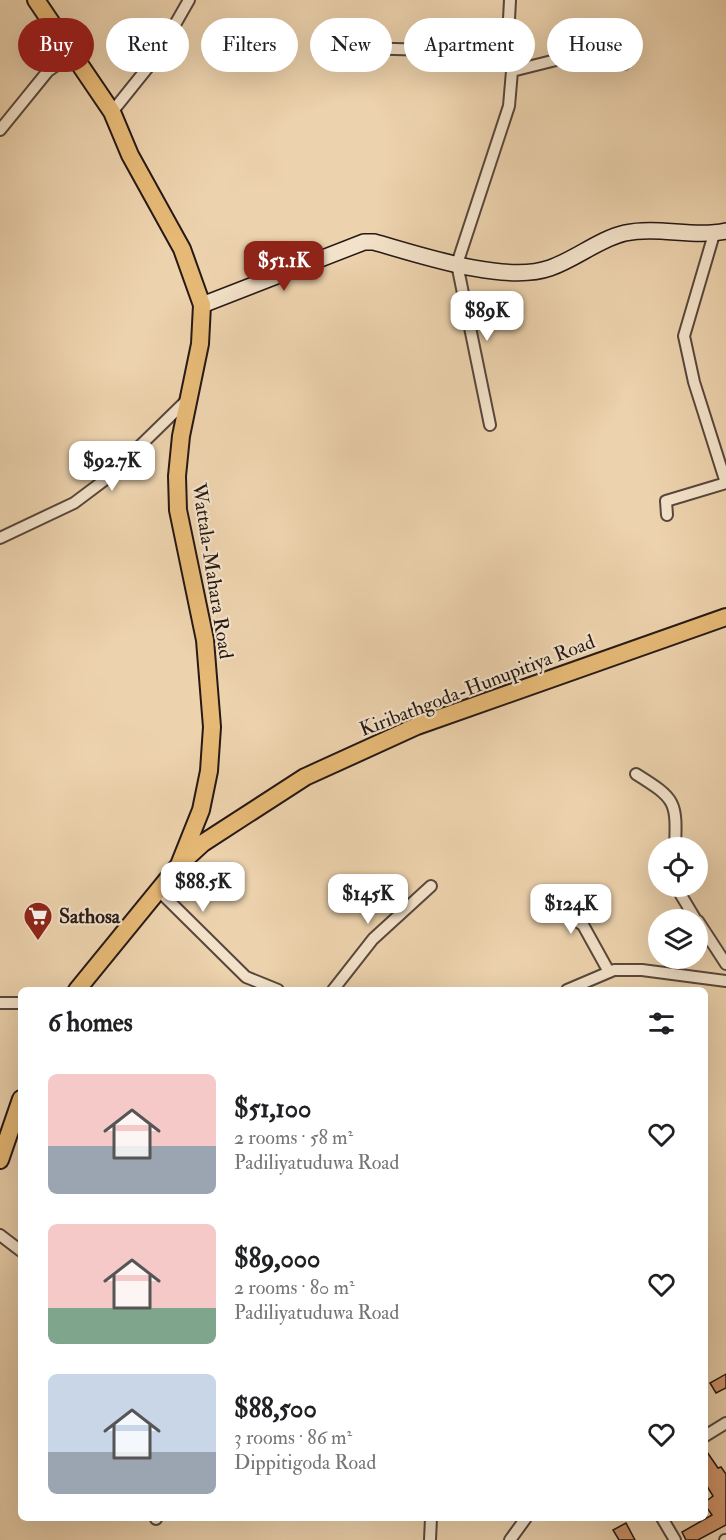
<!DOCTYPE html>
<meta charset="utf-8">
<style>
body{margin:0;font-family:"IM FELL Double Pica",serif;background:#f2f2f2;color:#202124;height:100vh;display:flex;flex-direction:column;font-size:22px;white-space:nowrap}
*{box-sizing:border-box;margin:0}
p{font-size:20px;color:#757577}
.icon{flex:none;width:33px;height:33px;fill:none;stroke:currentColor;stroke-width:2;stroke-linecap:round;stroke-linejoin:round}
.map{position:relative;flex:1;overflow:hidden}
.drawer{position:absolute;left:18px;top:987px;width:690px;height:534px;display:flex;flex-direction:column;background:#fff;border-radius:9px;box-shadow:0 6px 24px #0002}
.drawer>*{flex:none}
.banner{position:absolute;left:18px;top:18px;width:690px;height:54px;display:flex;gap:12px}
.buttons{position:absolute;left:648px;top:837px;display:grid;gap:12px}
.buttons a{display:grid;place-items:center;width:60px;height:60px;border-radius:50%;background:#fff;box-shadow:0 6px 24px #0002;font-size:30px}
.price{position:absolute;translate:-50% -51px;padding:0 14px;border-radius:12px;background:#fff;color:#222;font-size:20px;line-height:39px;filter:drop-shadow(0 2px 3px #0008)}
.price::after{content:'';position:absolute;left:50%;top:36px;width:18px;height:14px;margin-left:-9px;background:inherit;clip-path:polygon(0 0,100% 0,50% 100%)}
.price.selected{background:#8f2418;color:#fff}
ul{padding:0;list-style:none}
li{display:flex;align-items:center;gap:18px;height:150px;padding:0 30px}
li span{display:grid;place-items:center;flex:none;width:168px;height:120px;border-radius:9px;color:#555}
li>.icon{margin-inline-start:auto}
span .icon{width:72px;height:72px;fill:#fffc;stroke-width:1}
li b{font-size:26px}
h2{display:flex;justify-content:space-between;align-items:center;height:72px;padding:0 30px;font-size:26px}
.pill{padding:0 21px;border-radius:27px;background:#fff;box-shadow:0 6px 24px #0002;font-size:21px;line-height:54px}
.pill.selected{background:#8f2418;color:#fff}
.map>svg:first-child{display:block}
.building{fill:#cf946a;stroke:#261915;stroke-width:1.5}
.lines{fill:none;stroke-linecap:round;stroke-linejoin:round}
.street-casing{stroke:#58473b;stroke-width:14}
.secondary-casing{stroke:#261915;stroke-width:18}
.primary-casing{stroke:#261915;stroke-width:20}
.street{stroke:#f3e2ca;stroke-width:10}
.secondary{stroke:#f3e2ca;stroke-width:15}
.primary{stroke:#e6b976;stroke-width:16}
.labels{text-anchor:middle;stroke-width:4.5;stroke-linejoin:round;paint-order:stroke}
.street-label{font-size:20px;fill:#261915;stroke:#f3e2ca}
.poi-label{font-size:20px;font-weight:bold;fill:#261915;stroke:#f3e2ca;text-anchor:start}
</style>
<div class="map">
<svg width="726" height="1540" viewBox="0 0 726 1540">
<rect width="100%" height="100%" fill="#ecd2ad"/>
<filter id="stains"><feTurbulence type="fractalNoise" baseFrequency=".00333" numOctaves="4"/><feColorMatrix values="0 0 0 0 .2 0 0 0 0 .09 0 0 0 0 .02 0 0 0 .5 -.17"/></filter>
<radialGradient id="worn" r=".72"><stop offset=".6" stop-color="#630" stop-opacity="0"/><stop offset="1" stop-color="#630" stop-opacity=".3"/></radialGradient>
<!-- building -->
<path class="building" d="M 726,1374 L 726,1388 L 716,1393 L 710,1383 Z
M 705,1449 L 718,1468 L 721,1467 L 726,1474 L 726,1525 L 698,1540 L 686,1540 L 682,1532 L 712,1515 L 705,1505 L 705,1502 L 713,1496 L 705,1483 Z
M 626,1523 L 635,1540 L 619,1540 L 613,1530 Z"/>
<g class="lines">
<!-- street casing -->
<g class="street-casing">
<path id="street" d="M 356,48 L 510,52
M 512,71 L 556,60 L 599,40 L 607,41 L 624,64
M 112,112 L 157,56 L 189,0
M 0,130 L 48,71 L 73,54
M 714,234 L 684,336 L 694,382 L 726,483
M 490,425 L 457,264 L 509,106 L 512,71 L 508,39 L 510,0
M 667,515 L 666,501 L 726,483
M 0,538 L 74,503 L 106,479 L 188,399
M 636,774 C 676,799 677,801 675,848
M 679,886 L 681,895 L 696,920
M 158,890 L 246,977 L 278,990
M 546,891 L 566,915 L 583,925 L 609,972
M 698,921 L 726,964
M 333,990 L 373,939 L 431,886
M 567,990 L 614,970 L 642,970 L 726,981
M 0,1003 L 21,1003
M 0,1235 L 21,1251
M 705,1436 L 726,1423
M 662,1518 L 675,1540
M 156,1519 L 156,1518
M 430,1540 L 431,1518
M 510,1540 L 526,1518
M 725,1540 L 726,1540"/>
</g>
<!-- secondary casing -->
<g class="secondary-casing">
<path id="secondary" d="M 202,305 L 364,242 L 374,242 C 420,255 505,284 550,268 C 576,259 599,239 625,233 C 658,226 693,238 726,231"/>
</g>
<!-- primary casing -->
<g class="primary-casing">
<path id="primary" d="M 36,0 L 112,112 L 130,155 L 182,249 L 202,305 L 200,344 L 181,436 L 177,476 L 178,510 L 205,640 L 212,727 L 209,771 L 201,810 L 179,865
M 77,990 L 179,865 L 203,843 L 305,777 L 417,726 L 726,617
M 0,1160 L 21,1099"/>
</g>
<!-- street -->
<use href="#street" class="street"/>
<!-- secondary -->
<use href="#secondary" class="secondary"/>
<!-- primary -->
<use href="#primary" class="primary"/>
</g>
<!-- icons -->
<defs>
<g id="supermarket-pin" transform="scale(1.5)"><path d="M0 17L-7.5 6A9.5 9.5 0 1 1 7.5 6Z" fill="#8f2418" stroke="#f3e2ca"/><path d="M-6-5.5h2.5l.6 2H6L4.5 2H-2.5L-4.4-4H-6ZM-1.5 3.2a1.3 1.3 0 1 0 .1 0ZM3 3.2a1.3 1.3 0 1 0 .1 0Z" fill="#fff"/></g>
</defs>
<g fill-rule="evenodd">
<use href="#supermarket-pin" x="38" y="916"/>
</g>
<g class="labels">
<!-- street labels -->
<g class="street-label">
<text transform="translate(213 571) rotate(81)" y="7">Wattala-Mahara Road</text>
<text transform="translate(477 685) rotate(-21)" y="7">Kiribathgoda-Hunupitiya Road</text>
</g>
<!-- poi labels -->
<g class="poi-label">
<text x="59" y="923">Sathosa</text>
</g>
</g>
<rect width="100%" height="100%" filter="url(#stains)"/>
<rect width="100%" height="100%" fill="url(#worn)"/>
</svg>
<div class="buttons">
<a><svg class="icon" aria-label="locate" viewBox="0 0 24 24"><circle cx="12" cy="12" r="6"/><path d="M12 2v4M12 18v4M2 12h4M18 12h4"/></svg></a>
<a><svg class="icon" aria-label="layers" viewBox="0 0 24 24"><path d="M12 4l9 5-9 5-9-5zM3 14l9 5 9-5"/></svg></a>
</div>
<b class="price selected" style="left:284px;top:292px">$51.1K</b>
<b class="price" style="left:487px;top:342px">$89K</b>
<b class="price" style="left:112px;top:492px">$92.7K</b>
<b class="price" style="left:203px;top:913px">$88.5K</b>
<b class="price" style="left:368px;top:925px">$145K</b>
<b class="price" style="left:571px;top:935px">$124K</b>
<div class="banner">
<a class="pill selected">Buy</a>
<a class="pill">Rent</a>
<a class="pill">Filters</a>
<a class="pill">New</a>
<a class="pill">Apartment</a>
<a class="pill">House</a>
</div>
<section class="drawer">
<h2>6 homes<svg class="icon" aria-label="filters" viewBox="0 0 24 24"><path d="M4 7h16M4 17h16"/><circle cx="9" cy="7" r="2"/><circle cx="15" cy="17" r="2"/></svg></h2>
<ul>
<li><span style="background:linear-gradient(#f6c9c9 60%,#9aa5b1 0)"><svg class="icon" aria-label="home" viewBox="0 0 24 24"><path d="M3 11l9-7 9 7M6 9v11h12V9"/></svg></span><div><b>$51,100</b><p>2 rooms · 58 m²</p><p>Padiliyatuduwa Road</p></div><svg class="icon" aria-label="heart" viewBox="0 0 24 24"><path d="M12 20l-8-8c-3-5 5-10 8-4 3-6 11-1 8 4z"/></svg></li>
<li><span style="background:linear-gradient(#f6c9c9 70%,#7fa58c 0)"><svg class="icon" aria-label="home" viewBox="0 0 24 24"><path d="M3 11l9-7 9 7M6 9v11h12V9"/></svg></span><div><b>$89,000</b><p>2 rooms · 80 m²</p><p>Padiliyatuduwa Road</p></div><svg class="icon" aria-label="heart" viewBox="0 0 24 24"><path d="M12 20l-8-8c-3-5 5-10 8-4 3-6 11-1 8 4z"/></svg></li>
<li><span style="background:linear-gradient(#c9d6e8 65%,#9aa5b1 0)"><svg class="icon" aria-label="home" viewBox="0 0 24 24"><path d="M3 11l9-7 9 7M6 9v11h12V9"/></svg></span><div><b>$88,500</b><p>3 rooms · 86 m²</p><p>Dippitigoda Road</p></div><svg class="icon" aria-label="heart" viewBox="0 0 24 24"><path d="M12 20l-8-8c-3-5 5-10 8-4 3-6 11-1 8 4z"/></svg></li>
</ul>
</section>
</div>
